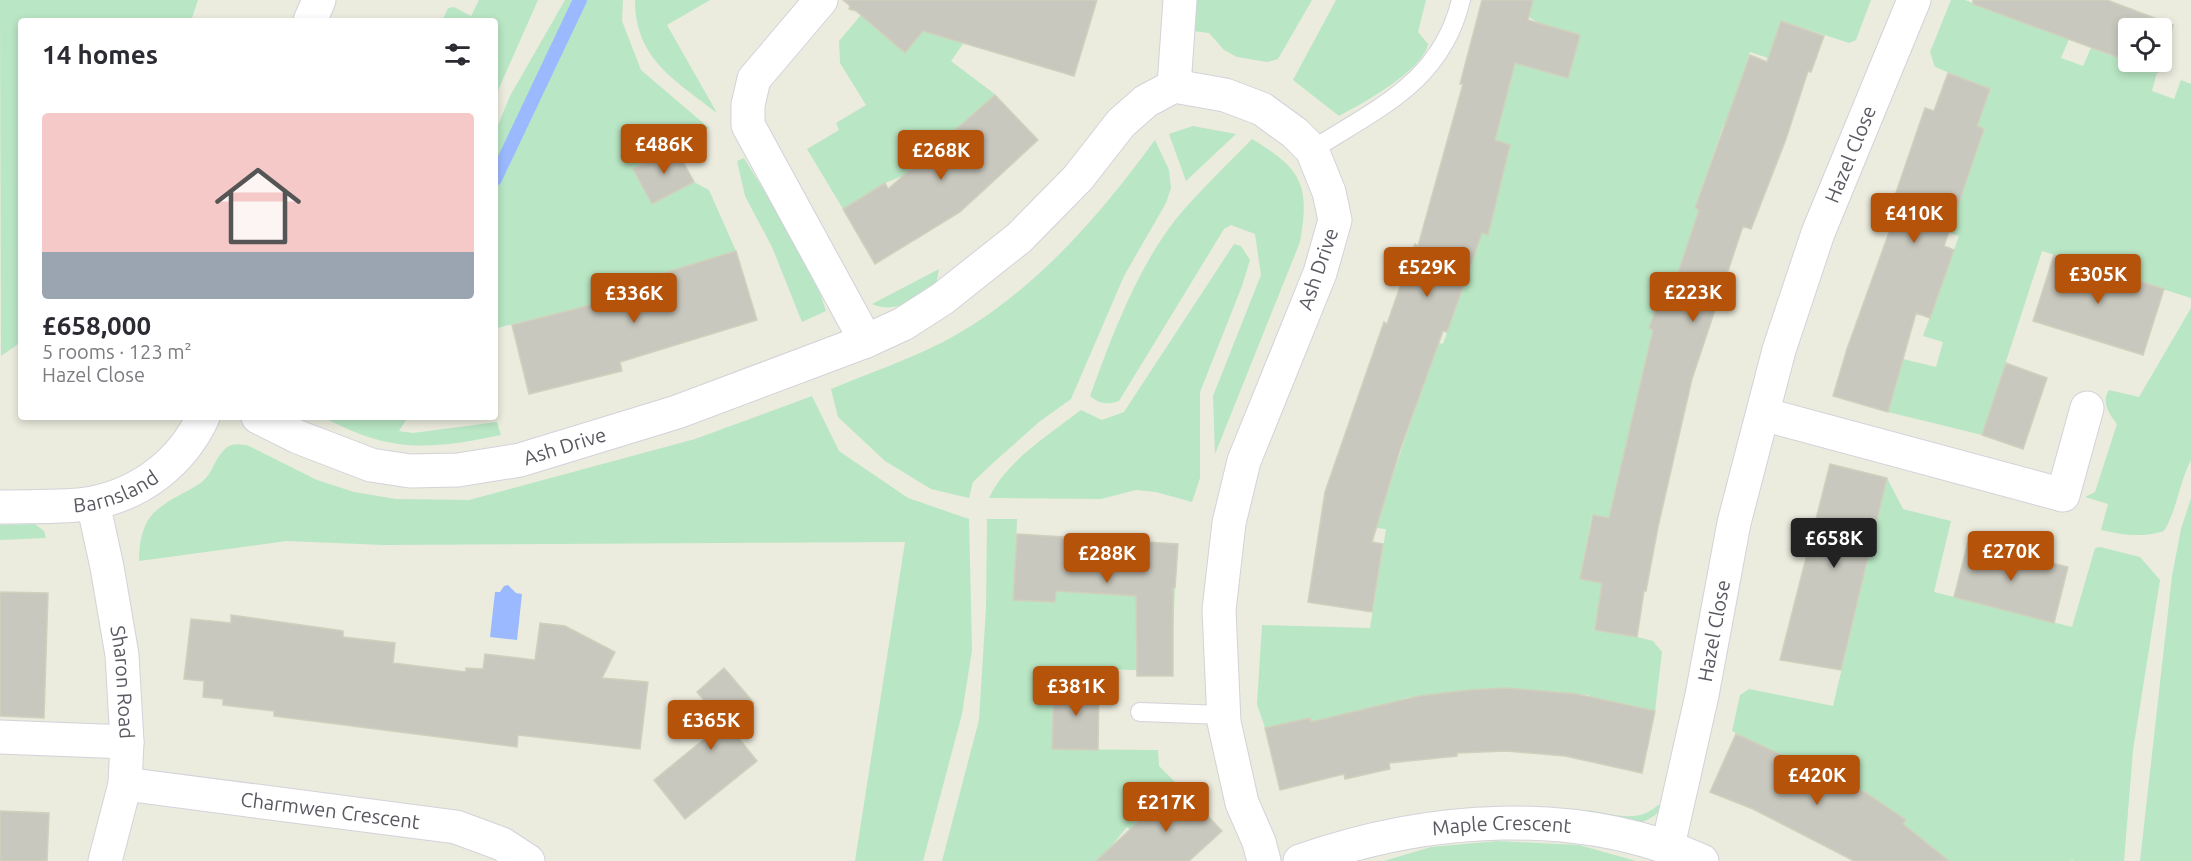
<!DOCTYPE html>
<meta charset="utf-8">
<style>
body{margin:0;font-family:Ubuntu,sans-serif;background:#f2f2f3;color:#2b2b33;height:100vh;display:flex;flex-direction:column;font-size:22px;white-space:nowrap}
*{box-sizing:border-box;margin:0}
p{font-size:20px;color:#7c7c81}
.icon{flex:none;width:33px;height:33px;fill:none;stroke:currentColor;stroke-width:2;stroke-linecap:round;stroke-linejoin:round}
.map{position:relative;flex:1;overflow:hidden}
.panel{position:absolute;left:18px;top:18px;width:480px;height:402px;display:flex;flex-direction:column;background:#fff;border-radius:6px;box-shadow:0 3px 9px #0003}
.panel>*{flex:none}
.controls{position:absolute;left:2118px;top:18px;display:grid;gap:12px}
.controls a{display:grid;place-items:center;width:54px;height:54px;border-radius:6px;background:#fff;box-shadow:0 3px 9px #0003;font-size:30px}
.price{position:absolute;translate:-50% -51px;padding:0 14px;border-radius:6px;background:#b45309;color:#fff;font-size:20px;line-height:39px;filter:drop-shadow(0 2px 3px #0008)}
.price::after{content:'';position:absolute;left:50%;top:36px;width:18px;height:14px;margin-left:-9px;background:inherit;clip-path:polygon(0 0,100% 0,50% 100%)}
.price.on{background:#222;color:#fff}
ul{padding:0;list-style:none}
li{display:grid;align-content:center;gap:12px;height:318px;padding:0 24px}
li span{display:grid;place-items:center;height:186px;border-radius:6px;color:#555}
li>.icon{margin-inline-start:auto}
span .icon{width:108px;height:108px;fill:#fffc;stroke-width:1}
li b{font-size:26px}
h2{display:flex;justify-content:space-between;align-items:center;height:72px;padding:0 24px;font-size:26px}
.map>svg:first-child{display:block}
.green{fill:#b9e6c4}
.water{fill:#9bb9ff}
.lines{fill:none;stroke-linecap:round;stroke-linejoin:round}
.stream{stroke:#9bb9ff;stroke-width:14}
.building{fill:#c9c8be;stroke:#d1d0bd;stroke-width:1.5}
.lane-casing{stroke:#d2d2da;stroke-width:20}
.street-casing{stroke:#d2d2da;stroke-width:35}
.lane{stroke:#fff;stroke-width:18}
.street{stroke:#fff;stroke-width:33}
.labels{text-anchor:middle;stroke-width:4.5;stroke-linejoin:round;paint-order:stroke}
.street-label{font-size:20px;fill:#585961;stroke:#fff}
</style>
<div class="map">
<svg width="2191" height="861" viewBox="0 0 2191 861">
<rect width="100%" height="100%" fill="#ebecde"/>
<!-- green -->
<path class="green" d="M 0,0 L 198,0 L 191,21 L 21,21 L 21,342 L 1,356 Z
M 479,0 L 538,0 L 495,97 L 495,21 L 442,21 L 448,8 L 454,7 L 471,16 Z
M 565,0 L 623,0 L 622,21 L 641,70 L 709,128 L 634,169 L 694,182 L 709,190 L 736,251 L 698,263 L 689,287 L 682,267 L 641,280 L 642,284 L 625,289 L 625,293 L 605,302 L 497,328 L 495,132 L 510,96 Z
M 635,0 L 710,0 L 667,25 L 717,113 C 675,80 635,59 635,0 Z
M 950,0 L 1042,0 L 972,31 L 951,61 L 996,95 L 905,175 L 885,183 L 843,209 L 807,149 L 839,130 L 836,123 L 866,105 L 840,63 L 839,41 L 861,15 L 905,53 Z
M 1194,0 L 1312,0 L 1278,59 L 1267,62 L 1237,57 L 1224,50 L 1209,33 L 1193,31 Z
M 1336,0 L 1426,0 L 1418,32 L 1428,44 C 1423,71 1361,104 1339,116 L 1293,80 Z
M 1533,0 L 1871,0 L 1856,40 L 1849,43 L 1782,21 L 1768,58 L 1750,52 L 1738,89 L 1736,128 L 1724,124 L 1695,207 L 1700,210 L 1669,300 L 1660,297 L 1649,328 L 1659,332 C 1637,393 1623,454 1612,518 L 1592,515 L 1580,578 L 1602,583 L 1637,637 L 1653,641 L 1662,652 L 1655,711 L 1610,701 L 1589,707 L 1589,695 L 1544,692 L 1516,703 L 1515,688 L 1470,690 L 1405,698 L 1406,712 L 1314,736 L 1310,718 L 1265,728 L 1257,704 L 1262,625 L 1370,628 L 1386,529 L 1377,528 C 1395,465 1417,404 1439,343 L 1443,344 L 1471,265 L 1471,230 L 1488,235 L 1510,145 L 1494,140 L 1496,91 L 1507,93 L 1516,61 L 1568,78 L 1580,36 L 1540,24 L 1529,17 Z
M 1951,0 L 1965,0 L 2069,39 L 2061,58 L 2083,66 L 2091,48 L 2157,72 L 2152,91 L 2174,99 L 2181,80 L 2191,84 L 2191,298 L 2042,251 L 1982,435 L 1888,412 L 1903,359 L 1936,367 L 1943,342 L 1923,336 L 1959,236 L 1930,226 L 1984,129 L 1977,126 L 1990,90 L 1935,67 L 1930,52 Z
M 1193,126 L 1236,134 L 1186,181 L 1169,134 Z
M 1252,139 C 1302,169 1310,185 1300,242 L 1215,454 L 1213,396 L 1261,275 L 1255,234 L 1231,225 L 1224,229 L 1119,401 C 1106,405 1100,404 1090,396 C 1112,336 1136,270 1176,219 C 1199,191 1227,165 1252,139 Z
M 1155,140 L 1169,170 L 1171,188 L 1166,203 L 1124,276 L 1071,399 L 1039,422 L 994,462 L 973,482 L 969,498 L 931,489 L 885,461 L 838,417 L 831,389 C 867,374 905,361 941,343 C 1029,298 1097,219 1155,140 Z
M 744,158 C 774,208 809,256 826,311 L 802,322 L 772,247 L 745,196 L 737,161 Z
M 1234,244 L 1241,246 L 1250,260 L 1242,286 L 1200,392 L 1200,478 L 1192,502 L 1156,492 L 1136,490 L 1101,499 L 989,498 C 1006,461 1050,434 1081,410 L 1102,420 L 1124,412 Z
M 939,269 L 936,285 C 916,297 896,315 872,304 Z
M 2191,308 L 2191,460 C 2179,483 2177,510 2164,531 C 2141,538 2124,535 2101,530 L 2108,504 L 2085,497 L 2095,492 L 2117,424 C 2109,414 2101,402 2109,390 L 2139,397 Z
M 812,396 L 839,451 L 908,498 L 969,519 L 972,650 L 962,714 L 923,861 L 855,861 L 905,542 L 383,545 L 287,541 L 139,561 C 139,547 141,532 148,520 C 160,502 185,494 202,482 C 213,473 215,457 226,448 C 233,443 241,444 249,446 L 317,480 L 354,492 L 396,499 L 469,500 L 695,439 Z
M 323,417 L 408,417 L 399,431 L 413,433 L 497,422 L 501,435 C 428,450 390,453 323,417 Z
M 1887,478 L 1903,509 L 1951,521 L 1934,592 L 2072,627 L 2095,548 L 2100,547 L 2140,557 L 2160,580 L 2133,750 L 2124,861 L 2073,861 L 2071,857 L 2072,861 L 1949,861 L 1925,841 L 1900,829 L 1906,820 L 1868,795 L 1800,762 L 1797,769 L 1732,731 L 1740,695 L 1749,689 L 1833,706 Z
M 2191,498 L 2191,861 L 2140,861 L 2172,576 L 2181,529 Z
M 987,519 L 1017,519 L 1014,600 L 1055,602 L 1056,591 L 1107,594 L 1119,585 L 1175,588 L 1173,631 L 1136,631 L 1137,670 L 1101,669 L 1099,685 L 1054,684 L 1052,749 L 1158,750 L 1159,766 L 1178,785 L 1145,841 L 1127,827 L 1099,861 L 942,861 L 979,720 L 986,608 Z
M 35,524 L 44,531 L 46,538 L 0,540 L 0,525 Z
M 1658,805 L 1664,807 C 1639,833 1620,823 1588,820 L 1588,810 C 1613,814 1638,824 1658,805 Z
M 1498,841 L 1579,845 L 1636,861 L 1384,861 L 1431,847 Z"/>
<!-- water -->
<path class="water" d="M 508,585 L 516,593 L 522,594 L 517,640 L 490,637 L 495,592 L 500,592 L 504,586 Z"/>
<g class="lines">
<!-- stream -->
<path class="stream" d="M 495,179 L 580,0"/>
</g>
<!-- building -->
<path class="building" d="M 843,0 L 1097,0 L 1074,76 L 923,31 L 905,53 L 856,11 L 849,9 L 850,6 Z
M 1482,0 L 1533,0 L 1528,20 L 1580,35 L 1575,54 L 1568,78 L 1515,63 L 1495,140 L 1510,145 L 1488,235 L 1482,233 L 1447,332 L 1443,331 L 1400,450 L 1372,542 L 1383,544 L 1372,612 L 1308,602 L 1325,492 L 1384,322 L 1387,324 L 1415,244 L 1418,246 L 1463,84 L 1460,84 Z
M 1973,0 L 2107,0 L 2173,25 L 2162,61 L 2162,28 L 2128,28 L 2128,61 L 1973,4 Z
M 1781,21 L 1824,36 L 1811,72 L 1808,71 L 1786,139 L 1751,229 L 1743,226 L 1692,379 L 1658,527 L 1646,591 L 1644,591 L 1637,637 L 1595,630 L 1602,583 L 1580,579 L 1593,515 L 1609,518 L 1653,330 L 1649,328 L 1660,297 L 1669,300 L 1699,210 L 1695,208 L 1750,55 L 1767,62 Z
M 2129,62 L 2161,62 L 2158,72 Z
M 1948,73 L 1990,89 L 1977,126 L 1984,129 L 1944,246 L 1954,250 L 1930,318 L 1916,313 L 1888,412 L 1833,396 L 1847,349 L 1896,213 L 1890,210 L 1925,108 L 1934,111 Z
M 995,95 L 1038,140 L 960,212 L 875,264 L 843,209 L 885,183 L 888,189 Z
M 675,147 L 694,182 L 652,204 L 633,169 Z
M 736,251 L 757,320 L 620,362 L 622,371 L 529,394 L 512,325 L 626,296 L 624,290 L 642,284 L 641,280 Z
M 2054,255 L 2164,289 L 2143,355 L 2033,321 Z
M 2006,363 L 2047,378 L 2023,449 L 1982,435 Z
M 1830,464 L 1887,478 L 1841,670 L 1780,660 Z
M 1017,534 L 1178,544 L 1175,588 L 1173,588 L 1173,676 L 1137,676 L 1136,596 L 1056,591 L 1055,602 L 1013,600 Z
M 1968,542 L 2068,567 L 2054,623 L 1954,597 Z
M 0,592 L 48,593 L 44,718 L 0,716 Z
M 231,615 L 343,631 L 343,637 L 395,643 L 393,663 L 466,672 L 466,668 L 483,669 L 485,654 L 535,660 L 540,623 L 565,626 L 615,652 L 602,678 L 648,682 L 640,749 L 518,735 L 517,747 L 274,716 L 274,711 L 223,705 L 223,699 L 203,697 L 204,681 L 184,679 L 191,619 L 231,623 Z
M 724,668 L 754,703 L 728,725 L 757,761 L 685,819 L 654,780 L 724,723 L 697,692 Z
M 1054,683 L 1099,685 L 1098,750 L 1052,749 Z
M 1507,688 L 1577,694 L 1655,711 L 1642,773 L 1565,756 L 1506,751 L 1457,753 L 1457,756 L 1389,763 L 1390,769 L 1345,779 L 1344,774 L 1280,790 L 1265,728 L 1310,718 L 1311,722 L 1419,696 L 1470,690 Z
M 1736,734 L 1866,793 L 1906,820 L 1903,824 L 1949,861 L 1854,861 L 1753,809 L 1710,792 Z
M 1178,785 L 1222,831 L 1189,861 L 1096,861 Z
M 0,811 L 49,813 L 47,861 L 0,861 Z"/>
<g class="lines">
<!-- lane casing -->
<g class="lane-casing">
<path id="lane" d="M 1312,150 C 1377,108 1441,83 1461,0
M 1140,712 L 1223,715"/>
</g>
<!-- street casing -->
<g class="street-casing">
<g id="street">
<path d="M 821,0 L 754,79 L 748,105 L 748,125 L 866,341"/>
<path d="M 310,21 L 319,0"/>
<path d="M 1174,86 L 1180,0"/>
<path d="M 1763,414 L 2063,495 L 2087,408"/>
<path id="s1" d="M 258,417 L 298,437 L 371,465 L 410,471 L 458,470 L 520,460 L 677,412 L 866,341 L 903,324 L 942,299 L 1019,238 L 1078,178 L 1121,123 L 1146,101 L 1174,86 L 1225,95 L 1262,109 L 1295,133 L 1312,150 L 1329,192 L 1335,220 L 1320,273 L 1244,461 L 1229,523 L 1219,610 L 1224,722 L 1242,803 L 1259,842 L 1264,861"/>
<path id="s2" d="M 93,503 L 107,567 L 122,655 L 127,742 L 125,784 L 105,861"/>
<path id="s3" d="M 0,507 C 27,506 68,508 93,503 C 142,493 182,462 203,417"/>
<path d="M 0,737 L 127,742"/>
<path id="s4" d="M 125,784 L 456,827 L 502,844 L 528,861"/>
<path id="s5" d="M 1668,846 L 1702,695 L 1734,523 L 1779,350 L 1818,233 L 1914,0"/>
<path id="s6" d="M 1300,861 C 1428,816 1576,805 1702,861"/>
</g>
</g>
<!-- lane -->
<use href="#lane" class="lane"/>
<!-- street -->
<use href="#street" class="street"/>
</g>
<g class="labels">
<!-- street labels -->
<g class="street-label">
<text dy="7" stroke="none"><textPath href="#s5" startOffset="717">Hazel Close</textPath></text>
<text transform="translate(1318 269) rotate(-71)" y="7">Ash Drive</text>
<text dy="7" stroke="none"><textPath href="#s1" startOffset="320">Ash Drive</textPath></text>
<text dy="7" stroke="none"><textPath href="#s3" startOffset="118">Barnsland</textPath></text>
<text dy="7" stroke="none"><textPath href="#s5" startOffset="220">Hazel Close</textPath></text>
<text dy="7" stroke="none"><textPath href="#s2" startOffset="182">Sharon Road</textPath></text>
<text dy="7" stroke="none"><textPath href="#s4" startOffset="207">Charmwen Crescent</textPath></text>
<text dy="7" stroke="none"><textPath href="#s6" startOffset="206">Maple Crescent</textPath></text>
</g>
</g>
</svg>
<div class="controls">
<a><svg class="icon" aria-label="locate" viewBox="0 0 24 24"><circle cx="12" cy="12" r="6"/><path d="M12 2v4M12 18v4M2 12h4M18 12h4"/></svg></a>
</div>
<b class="price" style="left:664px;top:175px">£486K</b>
<b class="price" style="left:941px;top:181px">£268K</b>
<b class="price" style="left:1914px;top:244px">£410K</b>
<b class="price" style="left:1427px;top:298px">£529K</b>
<b class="price" style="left:2098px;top:305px">£305K</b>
<b class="price" style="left:1693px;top:323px">£223K</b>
<b class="price" style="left:634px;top:324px">£336K</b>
<b class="price on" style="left:1834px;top:569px">£658K</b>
<b class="price" style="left:2011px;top:582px">£270K</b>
<b class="price" style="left:1107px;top:584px">£288K</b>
<b class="price" style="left:1076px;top:717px">£381K</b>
<b class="price" style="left:711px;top:751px">£365K</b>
<b class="price" style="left:1817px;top:806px">£420K</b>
<b class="price" style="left:1166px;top:833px">£217K</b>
<section class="panel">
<h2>14 homes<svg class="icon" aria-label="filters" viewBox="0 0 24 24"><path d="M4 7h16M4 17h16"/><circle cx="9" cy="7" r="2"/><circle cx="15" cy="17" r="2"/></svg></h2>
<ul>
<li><span style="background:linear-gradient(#f6c9c9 75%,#9aa5b1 0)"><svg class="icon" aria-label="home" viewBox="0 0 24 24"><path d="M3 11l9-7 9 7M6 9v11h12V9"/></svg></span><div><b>£658,000</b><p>5 rooms · 123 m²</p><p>Hazel Close</p></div></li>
</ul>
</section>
</div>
